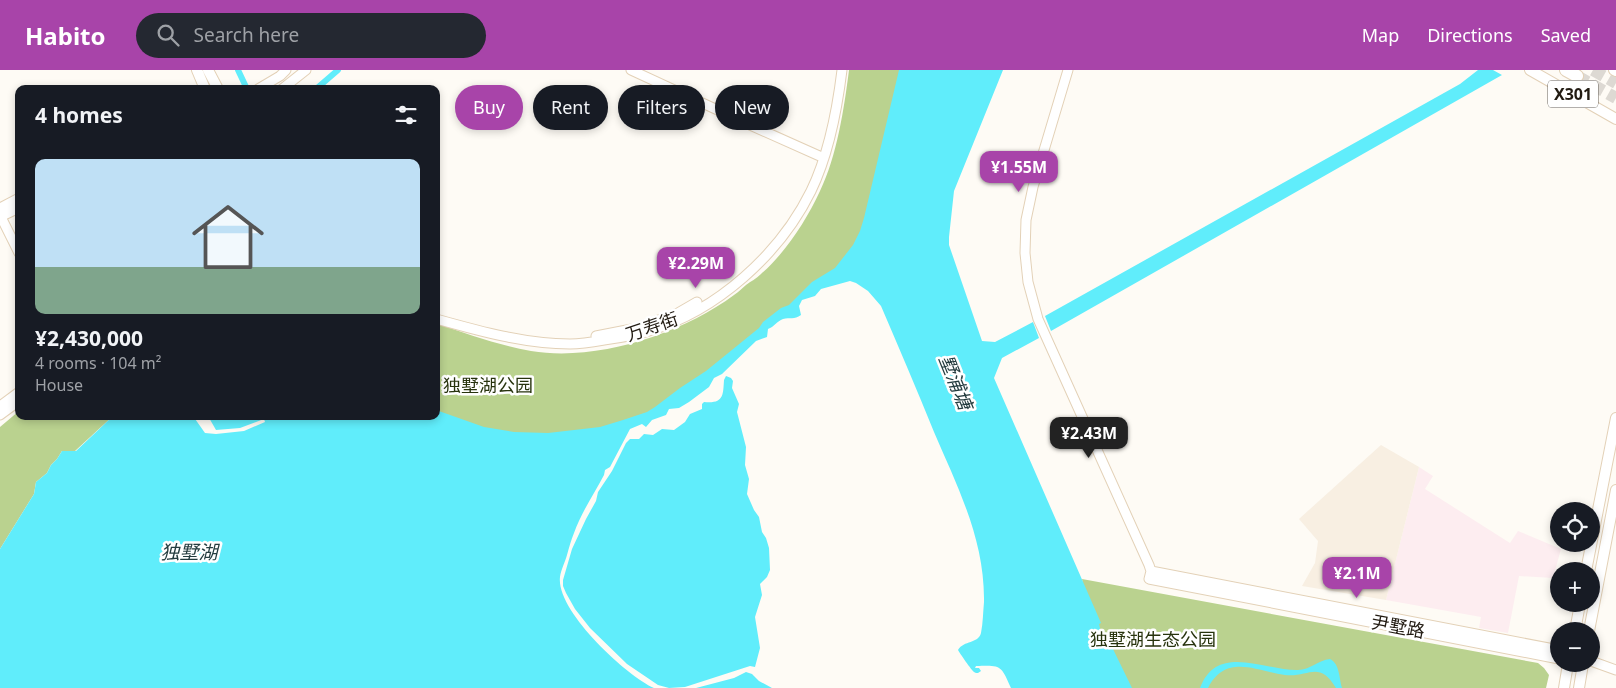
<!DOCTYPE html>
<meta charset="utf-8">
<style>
body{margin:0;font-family:"Noto Sans","Noto Sans SC",sans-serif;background:#242831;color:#f1f3f6;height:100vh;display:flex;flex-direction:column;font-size:19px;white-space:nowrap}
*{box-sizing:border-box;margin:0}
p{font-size:16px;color:#9ea1a6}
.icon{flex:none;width:28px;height:28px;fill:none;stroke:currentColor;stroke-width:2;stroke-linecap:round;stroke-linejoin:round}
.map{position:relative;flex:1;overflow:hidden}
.sheet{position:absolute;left:15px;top:15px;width:425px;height:335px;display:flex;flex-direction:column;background:#171b24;border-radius:10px;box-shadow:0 2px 8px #0003}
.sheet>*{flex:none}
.top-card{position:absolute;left:455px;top:15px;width:475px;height:45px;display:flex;gap:10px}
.fabs{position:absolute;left:1550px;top:432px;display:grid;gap:10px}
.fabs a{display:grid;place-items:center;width:50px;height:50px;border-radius:50%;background:#171b24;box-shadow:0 2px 8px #0003;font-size:25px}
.price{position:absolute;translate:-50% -42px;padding:0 11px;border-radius:10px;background:#a844a9;color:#fff;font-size:16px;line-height:32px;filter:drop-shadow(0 1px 2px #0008)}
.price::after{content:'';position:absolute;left:50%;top:30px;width:15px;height:11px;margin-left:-8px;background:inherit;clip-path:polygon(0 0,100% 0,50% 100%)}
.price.current{background:#222;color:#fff}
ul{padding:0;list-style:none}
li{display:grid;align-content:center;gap:10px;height:265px;padding:0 20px}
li+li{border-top:1px solid #363941}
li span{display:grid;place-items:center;height:155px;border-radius:10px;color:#555}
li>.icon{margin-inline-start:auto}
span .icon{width:90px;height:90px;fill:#fffc;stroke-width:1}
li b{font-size:21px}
h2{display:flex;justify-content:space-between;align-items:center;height:60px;padding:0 20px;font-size:21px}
.tag{padding:0 18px;border-radius:22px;background:#171b24;box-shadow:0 2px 8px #0003;font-size:18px;line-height:45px}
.tag.current{background:#a844a9;color:#fff}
header{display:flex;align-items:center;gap:30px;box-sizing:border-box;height:70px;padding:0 25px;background:#a844a9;color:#fff}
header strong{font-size:24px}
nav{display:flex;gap:28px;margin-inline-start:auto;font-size:18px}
.search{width:350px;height:45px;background:#242831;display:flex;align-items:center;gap:12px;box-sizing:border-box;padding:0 18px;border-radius:28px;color:#9ea1a6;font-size:19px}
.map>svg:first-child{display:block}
.commercial{fill:#fdedf0}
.built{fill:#f8efe2}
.green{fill:#bad28f}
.water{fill:#60edfb}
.pier{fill:#fefbf5}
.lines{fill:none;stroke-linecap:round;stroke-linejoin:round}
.canal{stroke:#60edfb;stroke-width:6}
.highway-tunnel{stroke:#ddd9d3;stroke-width:12;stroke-dasharray:12 6;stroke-linecap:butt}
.minor-casing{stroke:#e3d1b7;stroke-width:11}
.major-casing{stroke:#e3d1b7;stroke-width:12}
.highway-casing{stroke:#e3d1b7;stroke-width:14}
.minor{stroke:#fff;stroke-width:9}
.major{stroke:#fff;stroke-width:10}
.highway{stroke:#fff;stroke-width:12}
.labels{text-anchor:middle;stroke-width:5;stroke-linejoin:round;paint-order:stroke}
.shield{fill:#fff;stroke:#645f59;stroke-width:1}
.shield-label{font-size:16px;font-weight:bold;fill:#221b12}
.street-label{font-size:18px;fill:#221b12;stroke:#fff}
.park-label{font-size:18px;fill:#27330d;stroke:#fff}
.water-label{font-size:19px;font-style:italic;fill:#243c3f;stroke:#fff}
</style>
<header>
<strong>Habito</strong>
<div class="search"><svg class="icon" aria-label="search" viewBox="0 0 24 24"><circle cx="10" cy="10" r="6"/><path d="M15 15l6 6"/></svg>Search here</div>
<nav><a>Map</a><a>Directions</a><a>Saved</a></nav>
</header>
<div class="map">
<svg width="1616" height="618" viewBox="0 0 1616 618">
<rect width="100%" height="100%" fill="#fefbf5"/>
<!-- commercial -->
<path class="commercial" d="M 1419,397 L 1433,406 L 1425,419 L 1510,473 L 1518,461 L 1561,479 L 1553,508 L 1519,506 L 1508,563 L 1479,558 L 1481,547 L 1386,530 Z"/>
<!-- built -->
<path class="built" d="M 1381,375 L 1419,397 L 1386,530 L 1302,516 L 1315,493 L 1318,471 L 1299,449 Z"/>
<!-- green -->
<path class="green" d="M 849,0 L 918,0 L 859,191 L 812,217 L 710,301 L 646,344 L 585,363 L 513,366 L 471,357 L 436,343 L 436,253 C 467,264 498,275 531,281 C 597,292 681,264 734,225 C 739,222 742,218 746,215 C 751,211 756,209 761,204 C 786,182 806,151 820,121 C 837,86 844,39 849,0 Z
M 19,341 L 19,346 L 113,346 L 75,381 L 62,381 L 57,389 L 51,395 L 47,403 L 36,412 L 34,424 L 0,479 L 0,357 Z
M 1082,509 L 1538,593 L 1544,598 L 1549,605 L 1546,618 L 1120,618 L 1086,531 Z"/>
<!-- water -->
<path class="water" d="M 899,0 L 1003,0 L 954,121 L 949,167 L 949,175 L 982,271 L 995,272 L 1033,252 L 1039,268 L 1002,288 L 994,308 L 1101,553 L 1099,554 C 1101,563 1103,572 1112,577 L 1132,618 L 1011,618 C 1001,595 1001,595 976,596 L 975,598 L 979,598 L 981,601 L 978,603 C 977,603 975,603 974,602 C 972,601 959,582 958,580 C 964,570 978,574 981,563 C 983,553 983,542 984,532 C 985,470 958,418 934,362 C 917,320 899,278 881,236 L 868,221 L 856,213 L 850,211 L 821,219 L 815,226 L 802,230 L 799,236 L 801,245 C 794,250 790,247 783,249 C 777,251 774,257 768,259 L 767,267 L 756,271 L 722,304 L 714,308 L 709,317 L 689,332 L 679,338 L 669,339 L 666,345 L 652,350 L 646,357 L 642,354 L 630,359 L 610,397 L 605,400 L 604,405 C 594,424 581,443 574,463 C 571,470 569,478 567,485 C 565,492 561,500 560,507 C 556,541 626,605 654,618 L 0,618 L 0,479 L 34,424 L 36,412 L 47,403 L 51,395 L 57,389 L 62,381 L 76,381 L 113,346 L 436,346 L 436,340 L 484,357 L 514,362 L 548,363 L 600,357 L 623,350 L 647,342 L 655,337 L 680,318 L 706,301 L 759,258 L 763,252 L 781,238 L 789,235 L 812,212 L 835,198 L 853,175 L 860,161 L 864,148 Z
M 1478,0 L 1493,0 L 1502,5 L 1051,261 L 1045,246 L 1460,14 Z
M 726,306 L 731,308 L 733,311 L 732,318 L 739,334 L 737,342 L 746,377 L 745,395 L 749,409 L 747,424 L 754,440 L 759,447 L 762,462 L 766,468 L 769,478 L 770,500 L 767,507 L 760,514 L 762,525 L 755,547 L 760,578 L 755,597 L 750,596 L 685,617 L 669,618 L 658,615 L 627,594 L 590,558 L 575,539 L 566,523 L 563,516 L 563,510 L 572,479 L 586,449 L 596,431 L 598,422 L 612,401 L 626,373 L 630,369 L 639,369 L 644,364 L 653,365 L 662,359 L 674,360 L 685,352 L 690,344 L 702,339 L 702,334 L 704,332 C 724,334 723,325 724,310 Z
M 1330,589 C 1340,594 1339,608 1342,618 L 1336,618 C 1319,589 1308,608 1285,605 C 1256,601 1226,583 1208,618 L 1200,618 C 1217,572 1265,601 1298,600 C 1310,600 1318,590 1330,589 Z
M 746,602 L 752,604 L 759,611 L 772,618 L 696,618 L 734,608 Z"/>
<!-- pier -->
<path class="pier" d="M 193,346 L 208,346 L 216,360 L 240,358 L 264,349 L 265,352 L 244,361 L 216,364 L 205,363 Z"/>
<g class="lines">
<!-- canal -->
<path class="canal" d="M 238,0 L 247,19
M 316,19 L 338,0"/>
<!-- highway-tunnel -->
<path class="highway-tunnel" d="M 1593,0 L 1616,13
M 1577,6 L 1616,28"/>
<!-- minor casing -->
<g class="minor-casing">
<path id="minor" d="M 631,0 L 750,55 L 824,88
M 1068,0 L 1033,117 L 1026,150 L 1025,183 L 1028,212 L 1038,249 L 1149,495 L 1151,501 L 1149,509 L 1559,589
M 258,19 L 280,6 L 286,0
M 282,19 L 306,0
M 0,138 L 19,128
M 0,145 L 19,183
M 0,147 L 19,138
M 436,249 C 479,261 525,274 570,274 C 581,274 593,272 604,270 C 619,268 634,266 649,261 C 717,241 780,184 811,121 C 829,84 837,41 842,0
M 596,266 L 637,258 L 678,243 L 697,232
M 0,336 L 19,322
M 0,345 L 19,331
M 1151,501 L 1559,580
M 1591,591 L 1616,600"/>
</g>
<!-- major casing -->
<g class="major-casing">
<path id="major" d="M 197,0 L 205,19
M 208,0 L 218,19
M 1530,0 L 1616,49
M 1614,0 L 1616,1
M 1586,501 L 1616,348
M 1575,561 L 1580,534
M 1589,561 L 1616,420
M 1564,618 L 1568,594
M 1579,618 L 1583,594"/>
</g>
<!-- highway casing -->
<g class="highway-casing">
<path id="highway" d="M 1566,0 L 1577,6"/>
</g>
<!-- minor -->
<use href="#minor" class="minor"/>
<!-- major -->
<use href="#major" class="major"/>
<!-- highway -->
<use href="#highway" class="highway"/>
</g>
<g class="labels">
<!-- shield labels -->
<rect class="shield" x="1548" y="10.5" width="50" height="27" rx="4"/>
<g class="shield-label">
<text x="1573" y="30">X301</text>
</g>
<!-- street labels -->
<g class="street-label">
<text transform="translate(652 257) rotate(-19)" y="6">万寿街</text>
<text transform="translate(1398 557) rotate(11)" y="6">尹墅路</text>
</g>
<!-- park labels -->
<g class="park-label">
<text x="488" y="322">独墅湖公园</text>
<text x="1153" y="576">独墅湖生态公园</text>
</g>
<!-- water labels -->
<g class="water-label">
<text transform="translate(956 312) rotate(68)" y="7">墅浦塘</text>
<text x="189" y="489">独墅湖</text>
</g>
</g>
</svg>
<div class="fabs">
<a><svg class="icon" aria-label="locate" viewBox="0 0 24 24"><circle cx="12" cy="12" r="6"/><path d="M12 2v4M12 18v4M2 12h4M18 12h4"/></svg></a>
<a>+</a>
<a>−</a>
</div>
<b class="price" style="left:1019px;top:123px">¥1.55M</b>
<b class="price" style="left:696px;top:219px">¥2.29M</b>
<b class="price current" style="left:1089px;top:389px">¥2.43M</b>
<b class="price" style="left:1357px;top:529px">¥2.1M</b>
<div class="top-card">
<a class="tag current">Buy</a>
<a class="tag">Rent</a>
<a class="tag">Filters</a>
<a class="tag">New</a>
</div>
<section class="sheet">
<h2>4 homes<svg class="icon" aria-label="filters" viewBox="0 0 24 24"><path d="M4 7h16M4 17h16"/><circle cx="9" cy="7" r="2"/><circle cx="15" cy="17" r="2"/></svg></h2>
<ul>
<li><span style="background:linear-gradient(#bfe0f5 70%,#7fa58c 0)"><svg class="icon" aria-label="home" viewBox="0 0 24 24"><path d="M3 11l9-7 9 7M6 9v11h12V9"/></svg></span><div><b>¥2,430,000</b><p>4 rooms · 104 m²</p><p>House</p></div></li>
</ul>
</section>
</div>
